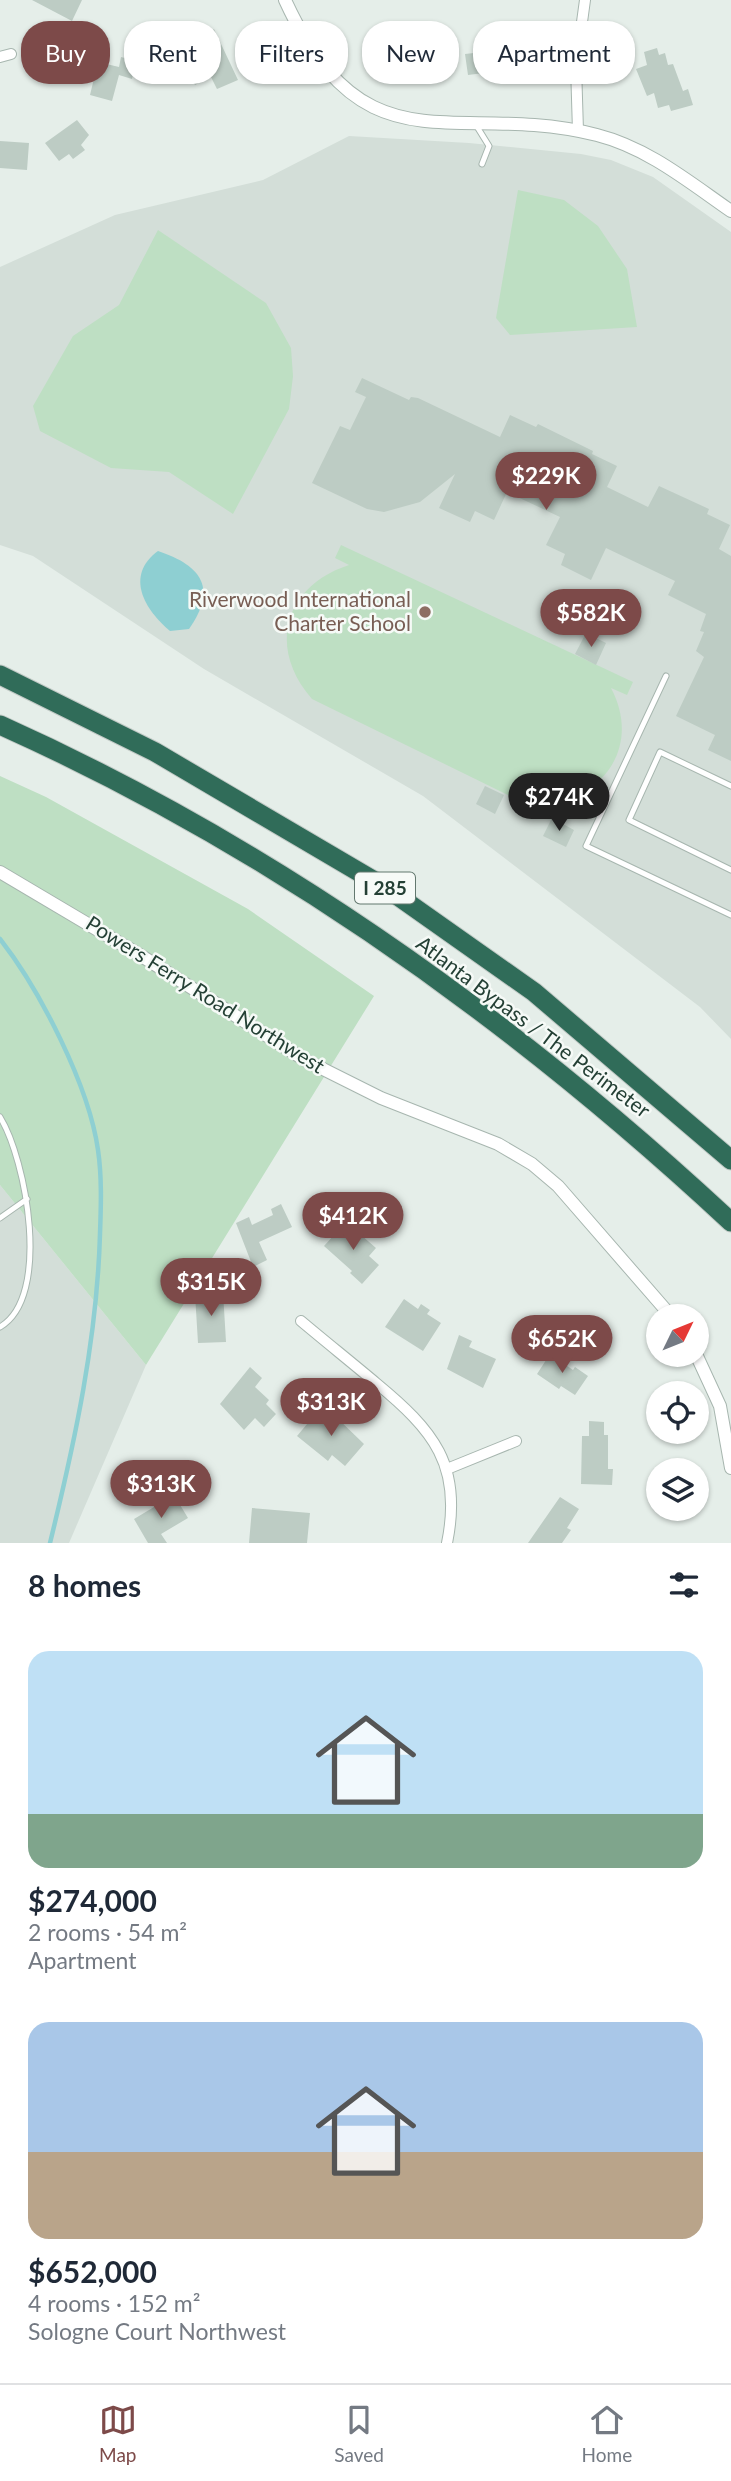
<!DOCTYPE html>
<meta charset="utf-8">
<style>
body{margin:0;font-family:Lato,sans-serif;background:#f2f2f3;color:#1f2937;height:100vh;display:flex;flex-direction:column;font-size:26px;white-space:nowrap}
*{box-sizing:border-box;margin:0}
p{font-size:23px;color:#747a83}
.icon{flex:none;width:38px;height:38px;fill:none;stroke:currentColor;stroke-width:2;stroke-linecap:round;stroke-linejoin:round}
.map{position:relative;height:1543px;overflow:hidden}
.panel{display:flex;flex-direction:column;background:#fff;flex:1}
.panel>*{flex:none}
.banner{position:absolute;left:21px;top:21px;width:690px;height:63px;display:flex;gap:14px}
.needle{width:46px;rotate:47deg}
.buttons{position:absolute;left:646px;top:1304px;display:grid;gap:14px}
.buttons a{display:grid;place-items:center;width:63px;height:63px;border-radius:50%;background:#fff;box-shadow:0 2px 5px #0004;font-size:35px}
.price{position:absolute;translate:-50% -60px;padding:0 16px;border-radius:24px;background:#7d4a49;color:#fff;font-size:23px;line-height:46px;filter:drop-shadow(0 2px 4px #0008)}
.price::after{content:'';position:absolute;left:50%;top:42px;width:21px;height:16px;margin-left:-10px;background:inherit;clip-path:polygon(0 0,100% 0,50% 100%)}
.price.selected{background:#222;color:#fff}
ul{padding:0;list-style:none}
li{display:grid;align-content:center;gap:14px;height:371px;padding:0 28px}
li span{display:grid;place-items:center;height:217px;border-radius:21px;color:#555}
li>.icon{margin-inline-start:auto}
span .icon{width:126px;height:126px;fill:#fffc;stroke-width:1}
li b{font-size:30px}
h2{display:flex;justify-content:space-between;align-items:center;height:84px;padding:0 28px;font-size:30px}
.pill{padding:0 24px;border-radius:28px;background:#fff;box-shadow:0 2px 5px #0004;font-size:24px;line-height:63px}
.pill.selected{background:#7d4a49;color:#fff}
.menu{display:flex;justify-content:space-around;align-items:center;height:98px;border-top:2px solid #e0e1e3;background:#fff;font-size:19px;color:#747a83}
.menu a{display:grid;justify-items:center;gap:4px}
.menu .selected{color:#7d4a49}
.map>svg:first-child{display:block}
.built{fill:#d3ded8}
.green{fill:#bedfc3}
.water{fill:#8ecfd2}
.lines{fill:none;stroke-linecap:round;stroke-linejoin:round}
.stream{stroke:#8ecfd2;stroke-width:4.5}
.building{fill:#bdccc4}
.service-casing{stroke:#a7b6af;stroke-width:7}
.minor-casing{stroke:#a7b6af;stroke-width:12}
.tertiary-casing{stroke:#a7b6af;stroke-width:14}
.motorway-casing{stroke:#c2cac6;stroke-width:21}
.service{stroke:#fff;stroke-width:5}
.minor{stroke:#fff;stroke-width:10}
.tertiary{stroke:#fff;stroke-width:12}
.motorway{stroke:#306c59;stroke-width:19}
.education-dot{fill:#8d6e63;stroke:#f6faf7;stroke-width:2.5}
.labels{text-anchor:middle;stroke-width:5;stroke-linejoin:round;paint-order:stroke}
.shield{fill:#f6faf7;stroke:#63786f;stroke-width:2}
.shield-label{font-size:19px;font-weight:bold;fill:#244035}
.education-label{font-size:21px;fill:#785e54;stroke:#f6faf7;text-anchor:end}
.street-label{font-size:21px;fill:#244035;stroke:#f6faf7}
</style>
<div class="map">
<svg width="731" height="1543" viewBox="0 0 731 1543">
<rect width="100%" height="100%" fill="#e5eee9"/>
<!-- built -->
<path class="built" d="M 349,136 L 469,143 L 581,154 L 611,160 L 653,177 L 731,232 L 731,1039 L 700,1007 L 423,796 L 204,669 L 33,556 L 0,545 L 0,267 L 115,215 L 263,180 Z
M 0,1185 L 146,1365 L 69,1543 L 0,1543 Z"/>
<!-- green -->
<path class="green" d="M 518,190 L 564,200 L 598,226 L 627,269 L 637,327 L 510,335 L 496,318 Z
M 158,230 L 266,303 L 291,348 L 293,376 L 289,409 L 233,514 L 169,472 L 111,468 L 40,431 L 33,406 L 73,336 L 119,305 Z
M 341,545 L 633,682 L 627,695 L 611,688 C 648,758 584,819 514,798 L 312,699 C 267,648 284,586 349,565 L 335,558 Z
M 0,776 L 46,797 L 248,909 L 374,996 L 146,1365 L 0,1185 Z"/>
<!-- water -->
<path class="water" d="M 158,551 C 203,566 217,589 189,629 L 170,631 C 145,610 124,576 158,551 Z"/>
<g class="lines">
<!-- stream -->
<path class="stream" d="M 0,939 C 40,990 89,1086 98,1150 C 102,1177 101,1206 100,1234 C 97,1339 75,1441 50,1543"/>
</g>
<!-- building -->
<path class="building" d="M 32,0 L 82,0 L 72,21 Z
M 214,29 L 238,80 L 217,89 L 211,77 L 195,85 L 187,69 L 195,65 L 184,43 Z
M 503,43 L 505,57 L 491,59 L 492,72 L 468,75 L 465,54 L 474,53 L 473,47 Z
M 657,48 L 659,55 L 665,53 L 668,65 L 673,64 L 683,91 L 688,89 L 693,105 L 671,111 L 669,105 L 658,108 L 654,93 L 647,96 L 636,69 L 647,65 L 644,52 Z
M 121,57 L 136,61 L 132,79 L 119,75 L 112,101 L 90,95 L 98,62 L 119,67 Z
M 77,120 L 89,135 L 81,145 L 85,150 L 73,159 L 69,154 L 59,161 L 45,143 Z
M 0,141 L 29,143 L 27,170 L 0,168 Z
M 362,378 L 409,400 L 411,397 L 418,398 L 500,437 L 510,415 L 536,427 L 538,424 L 593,451 L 592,454 L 617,466 L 607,487 L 648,507 L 659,486 L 709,509 L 707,514 L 730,525 L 719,549 L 731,556 L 731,761 L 708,750 L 715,735 L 676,716 L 704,657 L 696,651 L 704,632 L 700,631 L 706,614 L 668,595 L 675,581 L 606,548 L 591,580 L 561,565 L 565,554 L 546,545 L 560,517 L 507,492 L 494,520 L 475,511 L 470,522 L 439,508 L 455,474 L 420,502 L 384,512 L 367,509 L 312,483 L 340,426 L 350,430 L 366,397 L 355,392 Z
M 586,633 L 606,643 L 596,665 L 575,654 Z
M 485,786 L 504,795 L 495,814 L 476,804 Z
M 552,818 L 574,830 L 566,847 L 543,836 Z
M 281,1204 L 292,1227 L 259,1242 L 267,1260 L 253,1267 L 236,1223 L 249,1217 L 252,1225 L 273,1215 L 271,1209 Z
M 346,1222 L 376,1248 L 369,1256 L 379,1265 L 362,1284 L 350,1273 L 352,1271 L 324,1246 Z
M 223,1292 L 226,1342 L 198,1343 L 195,1294 Z
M 404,1299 L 418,1309 L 421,1304 L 430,1310 L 427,1314 L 441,1323 L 423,1351 L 385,1327 Z
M 459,1335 L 472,1341 L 469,1347 L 496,1359 L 483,1388 L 447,1369 Z
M 550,1354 L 573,1370 L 575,1367 L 588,1376 L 575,1395 L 561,1386 L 559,1389 L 537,1374 Z
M 250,1367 L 262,1378 L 255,1387 L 269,1400 L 266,1404 L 276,1414 L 264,1427 L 255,1418 L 244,1430 L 220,1404 Z
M 318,1411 L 326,1417 L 332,1413 L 364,1444 L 345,1466 L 332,1455 L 328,1461 L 297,1436 Z
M 589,1421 L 604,1422 L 604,1435 L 608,1435 L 608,1469 L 613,1469 L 612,1485 L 581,1484 L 582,1436 L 589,1436 Z
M 174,1495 L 188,1518 L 161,1534 L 167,1543 L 148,1543 L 134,1519 Z
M 560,1497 L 579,1509 L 567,1528 L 571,1530 L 562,1543 L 528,1543 Z
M 252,1508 L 310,1513 L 307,1543 L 249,1543 Z"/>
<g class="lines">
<!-- service casing -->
<g class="service-casing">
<path id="service" d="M 476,125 L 489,146 L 482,164
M 666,676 L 586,846 L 731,915
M 731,786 L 660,752 L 629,820 L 731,870
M 0,1117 C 26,1159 52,1297 0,1327
M 0,1218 L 27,1199"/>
</g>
<!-- minor casing -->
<g class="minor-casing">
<path id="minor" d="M 0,57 L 11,54
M 578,131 L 576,66 L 585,0
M 301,1321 C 326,1342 351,1362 376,1383 C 433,1430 463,1465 447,1543
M 447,1469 L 516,1441"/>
</g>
<!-- tertiary casing -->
<g class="tertiary-casing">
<path id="tertiary" d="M 285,0 C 366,176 453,99 597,135 C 648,148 689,182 731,211
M 0,872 L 140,955 L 305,1060 L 381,1098 L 498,1144 L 532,1164 L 558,1186 L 671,1316
M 696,1354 L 720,1406 L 731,1468"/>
</g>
<!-- motorway casing -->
<g class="motorway-casing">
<path id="motorway" d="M 0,675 L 155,752 L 388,889 L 534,992 L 731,1160
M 0,725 C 270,846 515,1021 731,1222"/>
</g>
<!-- service -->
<use href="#service" class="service"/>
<!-- minor -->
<use href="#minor" class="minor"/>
<!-- tertiary -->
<use href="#tertiary" class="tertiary"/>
<!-- motorway -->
<use href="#motorway" class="motorway"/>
</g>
<!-- markers -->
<circle class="education-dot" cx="425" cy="612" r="7"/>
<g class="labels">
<!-- shield labels -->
<rect class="shield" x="355" y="872.5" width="60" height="31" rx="5"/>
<g class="shield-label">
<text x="385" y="895">I 285</text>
</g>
<!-- education labels -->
<g class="education-label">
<text x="411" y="607">Riverwood International<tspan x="411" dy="24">Charter School</tspan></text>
</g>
<!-- street labels -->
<g class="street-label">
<text transform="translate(205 995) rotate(32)" y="7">Powers Ferry Road Northwest</text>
<text transform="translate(533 1027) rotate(37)" y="7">Atlanta Bypass / The Perimeter</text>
</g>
</g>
</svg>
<div class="buttons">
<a><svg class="needle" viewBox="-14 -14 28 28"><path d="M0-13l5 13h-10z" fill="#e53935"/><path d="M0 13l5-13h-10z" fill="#747a83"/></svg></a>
<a><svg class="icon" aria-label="locate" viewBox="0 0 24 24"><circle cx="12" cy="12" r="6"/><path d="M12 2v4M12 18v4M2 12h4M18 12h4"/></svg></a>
<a><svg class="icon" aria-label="layers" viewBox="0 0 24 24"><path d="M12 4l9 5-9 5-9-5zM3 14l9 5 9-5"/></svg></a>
</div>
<b class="price" style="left:546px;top:512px">$229K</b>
<b class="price" style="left:591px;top:649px">$582K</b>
<b class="price selected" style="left:559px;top:833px">$274K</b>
<b class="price" style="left:353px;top:1252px">$412K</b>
<b class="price" style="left:211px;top:1318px">$315K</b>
<b class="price" style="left:562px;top:1375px">$652K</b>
<b class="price" style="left:331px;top:1438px">$313K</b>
<b class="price" style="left:161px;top:1520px">$313K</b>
<div class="banner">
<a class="pill selected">Buy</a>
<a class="pill">Rent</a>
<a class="pill">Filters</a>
<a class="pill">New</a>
<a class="pill">Apartment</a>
</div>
</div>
<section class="panel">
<h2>8 homes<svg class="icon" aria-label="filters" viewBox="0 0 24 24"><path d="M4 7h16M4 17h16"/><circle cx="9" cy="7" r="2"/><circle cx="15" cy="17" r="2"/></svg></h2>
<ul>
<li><span style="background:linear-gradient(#bfe0f5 75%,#7fa58c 0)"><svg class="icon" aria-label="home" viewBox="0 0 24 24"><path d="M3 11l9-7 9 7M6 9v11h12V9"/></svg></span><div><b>$274,000</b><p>2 rooms · 54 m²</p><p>Apartment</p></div></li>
<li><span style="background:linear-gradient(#a9c7e8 60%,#b9a48a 0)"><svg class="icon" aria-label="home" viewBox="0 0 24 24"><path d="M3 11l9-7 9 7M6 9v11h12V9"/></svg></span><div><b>$652,000</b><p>4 rooms · 152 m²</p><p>Sologne Court Northwest</p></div></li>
</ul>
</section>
<nav class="menu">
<a class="selected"><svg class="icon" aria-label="map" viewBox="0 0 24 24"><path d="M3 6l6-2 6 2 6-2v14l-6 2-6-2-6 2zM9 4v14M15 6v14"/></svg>Map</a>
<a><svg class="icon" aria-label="saved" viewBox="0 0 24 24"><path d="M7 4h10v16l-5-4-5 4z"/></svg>Saved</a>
<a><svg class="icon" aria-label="home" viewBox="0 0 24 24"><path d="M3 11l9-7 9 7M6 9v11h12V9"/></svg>Home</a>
</nav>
